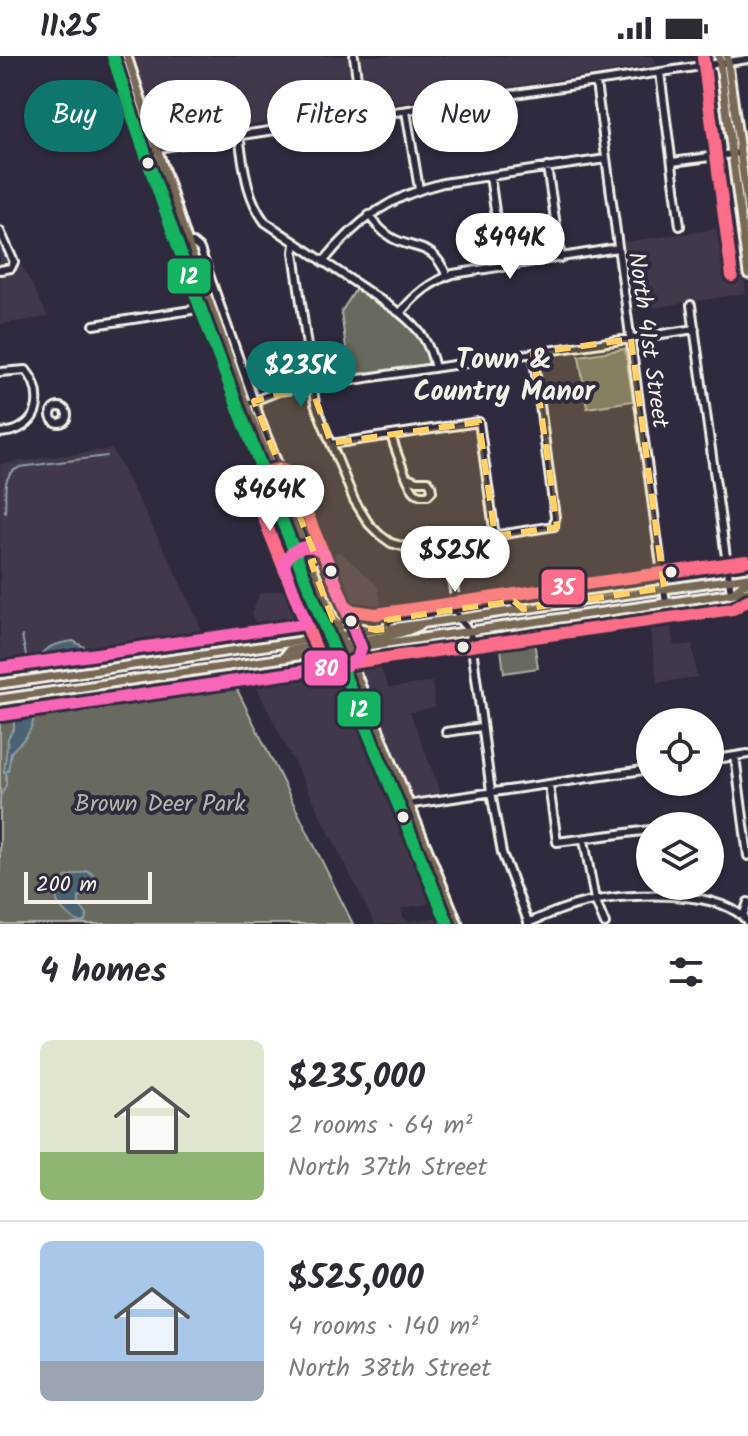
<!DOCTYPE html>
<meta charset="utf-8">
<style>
body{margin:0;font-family:Kalam,sans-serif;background:#f2f2f3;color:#2b2b33;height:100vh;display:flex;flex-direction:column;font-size:30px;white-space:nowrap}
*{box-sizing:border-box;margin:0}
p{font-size:26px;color:#7c7c81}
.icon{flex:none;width:44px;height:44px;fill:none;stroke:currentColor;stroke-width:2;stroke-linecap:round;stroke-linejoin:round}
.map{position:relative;height:868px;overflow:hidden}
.side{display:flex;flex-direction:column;background:#fff;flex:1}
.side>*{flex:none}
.hud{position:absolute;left:24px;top:24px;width:700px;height:72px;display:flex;gap:16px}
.controls{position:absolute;left:636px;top:652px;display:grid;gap:16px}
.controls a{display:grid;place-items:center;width:88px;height:88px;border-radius:50%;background:#fff;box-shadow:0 2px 6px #0004;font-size:40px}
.scale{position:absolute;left:24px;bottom:20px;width:128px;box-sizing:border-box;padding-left:8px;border:4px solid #f4f1e8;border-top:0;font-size:22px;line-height:28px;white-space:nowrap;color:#f4f1e8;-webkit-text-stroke:6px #2f2a3d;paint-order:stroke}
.price{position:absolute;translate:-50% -68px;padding:0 18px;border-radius:28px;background:#fff;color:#222;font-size:26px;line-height:52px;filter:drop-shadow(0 2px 4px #0008)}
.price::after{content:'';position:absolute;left:50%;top:48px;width:24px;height:18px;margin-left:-12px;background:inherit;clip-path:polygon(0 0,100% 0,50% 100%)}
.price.on{background:#0f766e;color:#fff}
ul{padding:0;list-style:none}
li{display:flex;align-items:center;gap:24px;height:200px;padding:0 40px}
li+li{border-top:2px solid #e1e1e2}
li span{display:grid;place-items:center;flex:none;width:224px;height:160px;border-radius:12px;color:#555}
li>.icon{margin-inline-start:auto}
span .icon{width:96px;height:96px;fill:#fffc;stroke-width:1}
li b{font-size:34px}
h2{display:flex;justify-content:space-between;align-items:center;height:96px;padding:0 40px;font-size:34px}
.chip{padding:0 28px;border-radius:36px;background:#fff;box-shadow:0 2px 6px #0004;font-size:28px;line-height:72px}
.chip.on{background:#0f766e;color:#fff}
.status{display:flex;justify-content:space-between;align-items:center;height:56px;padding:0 40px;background:#fff;direction:ltr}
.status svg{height:22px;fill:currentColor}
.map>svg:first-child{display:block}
.built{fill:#43394c}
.green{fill:#686b5e;stroke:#aeaea3;stroke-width:2}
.water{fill:#4a6373;stroke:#8e9ca2;stroke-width:2}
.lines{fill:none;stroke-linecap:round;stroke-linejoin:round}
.stream{stroke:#8e9ca2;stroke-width:2}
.minor-casing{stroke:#f4f1e8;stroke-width:12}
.major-casing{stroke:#f4f1e8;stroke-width:13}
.minor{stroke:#2f2a3d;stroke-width:6}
.major{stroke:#776954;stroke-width:7}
.bus-1-casing{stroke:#2f2a3d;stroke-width:18}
.bus-2-casing{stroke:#2f2a3d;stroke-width:18}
.bus-3-casing{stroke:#2f2a3d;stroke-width:18}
.bus-1{stroke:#13b361;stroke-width:12}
.bus-2{stroke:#fb6d88;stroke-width:12}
.bus-3{stroke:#fa66b7;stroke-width:12}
.marked{fill:#ffd166;fill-opacity:0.2;stroke:#ffd166;stroke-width:6;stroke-dasharray:16 10;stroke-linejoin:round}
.bus-dot{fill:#f4f1e8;stroke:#2f2a3d;stroke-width:3}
.labels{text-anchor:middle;stroke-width:8;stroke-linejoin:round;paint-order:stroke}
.street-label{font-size:24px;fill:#f4f1e8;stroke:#2f2a3d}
.park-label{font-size:24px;fill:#b5b5aa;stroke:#2f2a3d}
.quarter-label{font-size:28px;font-weight:bold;fill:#f4f1e8;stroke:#2f2a3d}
.line-badge{stroke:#2f2a3d;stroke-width:3}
.badge-label{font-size:22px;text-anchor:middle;font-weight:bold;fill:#fff}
</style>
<div class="status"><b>11:25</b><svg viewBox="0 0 49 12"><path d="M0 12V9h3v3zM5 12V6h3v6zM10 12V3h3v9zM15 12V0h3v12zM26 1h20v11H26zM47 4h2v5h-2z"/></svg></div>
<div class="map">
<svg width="748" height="868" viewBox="0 0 748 868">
<rect width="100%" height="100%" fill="#2f2a3d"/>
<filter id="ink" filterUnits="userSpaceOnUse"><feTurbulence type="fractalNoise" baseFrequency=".0125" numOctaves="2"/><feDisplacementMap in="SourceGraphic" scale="16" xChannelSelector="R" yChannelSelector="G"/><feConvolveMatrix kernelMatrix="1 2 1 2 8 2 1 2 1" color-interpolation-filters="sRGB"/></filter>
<g filter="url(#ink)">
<!-- built -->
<path class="built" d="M 132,0 L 651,0 L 655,3 L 656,9 L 182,79 L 176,42 L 146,45 Z
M 737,170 L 746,237 L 633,255 L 624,186 Z
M 0,185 L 8,206 L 22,210 L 48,261 L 0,268 Z
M 112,393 L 170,505 L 199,567 L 208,599 L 0,628 L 0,408 Z
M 340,496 L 378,530 L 383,565 L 364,568 L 342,565 L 317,505 Z
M 299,532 L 316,572 L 262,579 L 251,558 L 260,537 Z
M 666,539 L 674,590 L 692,588 L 697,621 L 657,627 L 646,542 Z
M 368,583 L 389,632 L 432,626 L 435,651 L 410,656 L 443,743 L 405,749 L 444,844 L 435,847 L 401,852 L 403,861 L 408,866 L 440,861 L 449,857 L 454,868 L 375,868 L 242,602 Z"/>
<!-- green -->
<path class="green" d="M 356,233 C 389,255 423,267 429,310 L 350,321 L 341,256 Z
M 625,293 L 633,345 L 587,352 L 579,300 Z
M 532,571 L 538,612 L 504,617 L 499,577 Z
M 228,615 L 353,868 L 0,868 L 0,647 Z"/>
<!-- water -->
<path class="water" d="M 73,585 L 92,595 L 95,601 C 86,607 77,603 66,605 C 59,607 51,610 44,612 L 37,609 C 39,591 58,587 73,585 Z
M 29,649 L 34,650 L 36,653 L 32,670 L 26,681 L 11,696 L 8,715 L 4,716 L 8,682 L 14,672 L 14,662 L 17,656 Z
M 87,815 L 93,818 L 97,828 L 94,833 L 83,838 L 79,842 L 79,848 L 87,859 L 85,865 L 81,867 C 67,860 51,849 58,831 C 60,826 62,823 67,821 C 73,818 80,818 87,815 Z"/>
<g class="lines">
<!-- stream -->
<path class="stream" d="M 5,456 C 7,435 0,420 20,411 L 107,400
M 22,580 L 30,619
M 0,618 L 15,618
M 0,741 L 6,729 L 6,716"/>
<!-- minor casing -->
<g class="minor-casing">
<path id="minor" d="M 354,0 L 362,60
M 660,17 L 680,170
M 596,27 L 666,547
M 406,55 L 419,133
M 239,80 C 244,111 246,141 265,166 L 400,257 C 421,274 429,286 435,312
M 146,96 L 169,90 L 748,3
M 672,106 L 740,97
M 547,111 L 561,202
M 490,120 L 503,211
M 369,159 C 376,168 382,176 392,182 C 418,196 432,185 447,220
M 0,175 L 14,206 L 11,212 L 0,214
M 177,188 L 193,187 L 200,193 L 262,368 L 313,495 L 315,504 L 311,506
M 295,188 L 294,196 L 315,348 L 354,444 L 369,468 L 380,479 L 391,487 L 405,491 L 419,492 L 554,470 L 555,461 L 533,297
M 323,206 C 357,164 390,140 443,127 L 606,103
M 691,249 L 731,537
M 400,257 C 415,239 430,226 453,218 L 618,192
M 94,269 L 211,251
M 0,316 L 26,314 C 41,332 43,360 20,372 C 14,376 7,376 0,377
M 244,349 L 279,335 L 695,273
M51 359a8 8 0 1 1 16 0a8 8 0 1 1-16 0Z
M 391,379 C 394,389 408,430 415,436 C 420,440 422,439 428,439 L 432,435 L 431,429 L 428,425 L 417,425 L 407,421
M 331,388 L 479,366 L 495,480
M 447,487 L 458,562 L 470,576 L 491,736 L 502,797 L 529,868
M 388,575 L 388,566 L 394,563 L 511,546 L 523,553
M 446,676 L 482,671
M 735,700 L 748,800
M 710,704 L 748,698
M 549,729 L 557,786 L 650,774
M 399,750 L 650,713
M 584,784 L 595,844 L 605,868
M 743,860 L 748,846
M 528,867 C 549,858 570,849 593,845 C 629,837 726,833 748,867"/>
</g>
<!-- major casing -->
<g class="major-casing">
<path id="major" d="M 113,0 C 135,75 163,149 190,223 C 268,441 359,654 448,868
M 127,0 L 188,187 L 246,348 L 458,868
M 719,0 L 748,218
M 727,0 L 748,155
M 733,536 L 743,528 L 748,527
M 335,565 L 342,569 L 365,573
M 339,590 C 365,580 394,583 419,570
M 284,601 L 289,594 L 324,589 L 335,584
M 0,628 L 748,521
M 0,643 L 748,535"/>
</g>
<!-- minor -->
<use href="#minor" class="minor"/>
<!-- major -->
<use href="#major" class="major"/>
<!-- bus-1 casing -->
<g class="bus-1-casing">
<path id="bus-1" d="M 113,0 C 138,81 167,160 196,240 C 274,452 361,660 448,868"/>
</g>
<!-- bus-2 casing -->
<g class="bus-2-casing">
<path id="bus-2" d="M 703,2 L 732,220
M 746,505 L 376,558 L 347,554 L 291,419 C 282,410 270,413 259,420 L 254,427 L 254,438 L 319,600 L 324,606 L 330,610 L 733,553 L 748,544"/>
</g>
<!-- bus-3 casing -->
<g class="bus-3-casing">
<path id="bus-3" d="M 0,612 L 306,568 L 284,510 C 288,491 313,484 325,499 L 361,592 L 358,602 L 347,609 L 2,659"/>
</g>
<!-- bus-1 -->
<use href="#bus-1" class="bus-1"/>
<!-- bus-2 -->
<use href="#bus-2" class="bus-2"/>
<!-- bus-3 -->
<use href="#bus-3" class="bus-3"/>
</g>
</g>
<!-- marked area -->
<path class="marked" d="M 631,283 L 664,532 L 523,553 L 514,545 L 457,553 L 387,564 L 387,573 L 376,574 L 333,564 L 311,506 L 317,504 L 254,345 L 311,330 L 331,387 L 479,366 L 495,480 L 557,471 L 533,297 Z"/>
<!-- markers -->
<g class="bus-dot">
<circle cx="148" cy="107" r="7"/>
<circle cx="331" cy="515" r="7"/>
<circle cx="671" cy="516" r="7"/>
<circle cx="351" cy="565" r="7"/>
<circle cx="463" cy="591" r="7"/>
<circle cx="403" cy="761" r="7"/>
</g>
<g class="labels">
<!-- street labels -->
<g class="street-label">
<text transform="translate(649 284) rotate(82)" y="8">North 41st Street</text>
</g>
<!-- park labels -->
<g class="park-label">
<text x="160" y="755">Brown Deer Park</text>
</g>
<!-- quarter labels -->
<g class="quarter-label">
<text x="504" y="312">Town &amp;<tspan x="504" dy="32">Country Manor</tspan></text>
</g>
</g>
<g class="line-badge">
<rect x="166" y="201" width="46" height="38" rx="8" fill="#13b361"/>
<rect x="540" y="512" width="46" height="38" rx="8" fill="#fb6d88"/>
<rect x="303" y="593" width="46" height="38" rx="8" fill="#fa66b7"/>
<rect x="336" y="634" width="46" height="38" rx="8" fill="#13b361"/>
</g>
<g class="badge-label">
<text x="189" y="228">12</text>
<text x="563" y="539">35</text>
<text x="326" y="620">80</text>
<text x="359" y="661">12</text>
</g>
</svg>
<div class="controls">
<a><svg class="icon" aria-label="locate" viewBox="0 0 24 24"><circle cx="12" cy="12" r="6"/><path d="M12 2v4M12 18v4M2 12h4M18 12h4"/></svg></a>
<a><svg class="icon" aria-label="layers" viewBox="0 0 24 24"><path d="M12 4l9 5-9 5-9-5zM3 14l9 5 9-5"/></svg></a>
</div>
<div class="scale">200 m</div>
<b class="price" style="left:510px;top:225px">$494K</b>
<b class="price on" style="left:301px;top:353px">$235K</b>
<b class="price" style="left:270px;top:477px">$464K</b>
<b class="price" style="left:455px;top:538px">$525K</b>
<div class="hud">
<a class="chip on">Buy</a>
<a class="chip">Rent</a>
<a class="chip">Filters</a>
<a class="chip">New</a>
</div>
</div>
<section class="side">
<h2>4 homes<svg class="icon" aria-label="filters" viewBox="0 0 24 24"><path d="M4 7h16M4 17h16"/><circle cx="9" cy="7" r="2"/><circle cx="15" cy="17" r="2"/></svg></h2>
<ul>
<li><span style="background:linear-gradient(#dfe7d0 70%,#8fb573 0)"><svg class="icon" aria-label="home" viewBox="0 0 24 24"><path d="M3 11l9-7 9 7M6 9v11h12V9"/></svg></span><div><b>$235,000</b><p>2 rooms · 64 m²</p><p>North 37th Street</p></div></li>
<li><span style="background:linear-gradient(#a9c7e8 75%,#9aa5b1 0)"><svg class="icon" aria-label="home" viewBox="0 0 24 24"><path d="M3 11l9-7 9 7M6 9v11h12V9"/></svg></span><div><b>$525,000</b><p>4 rooms · 140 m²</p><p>North 38th Street</p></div></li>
</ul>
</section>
